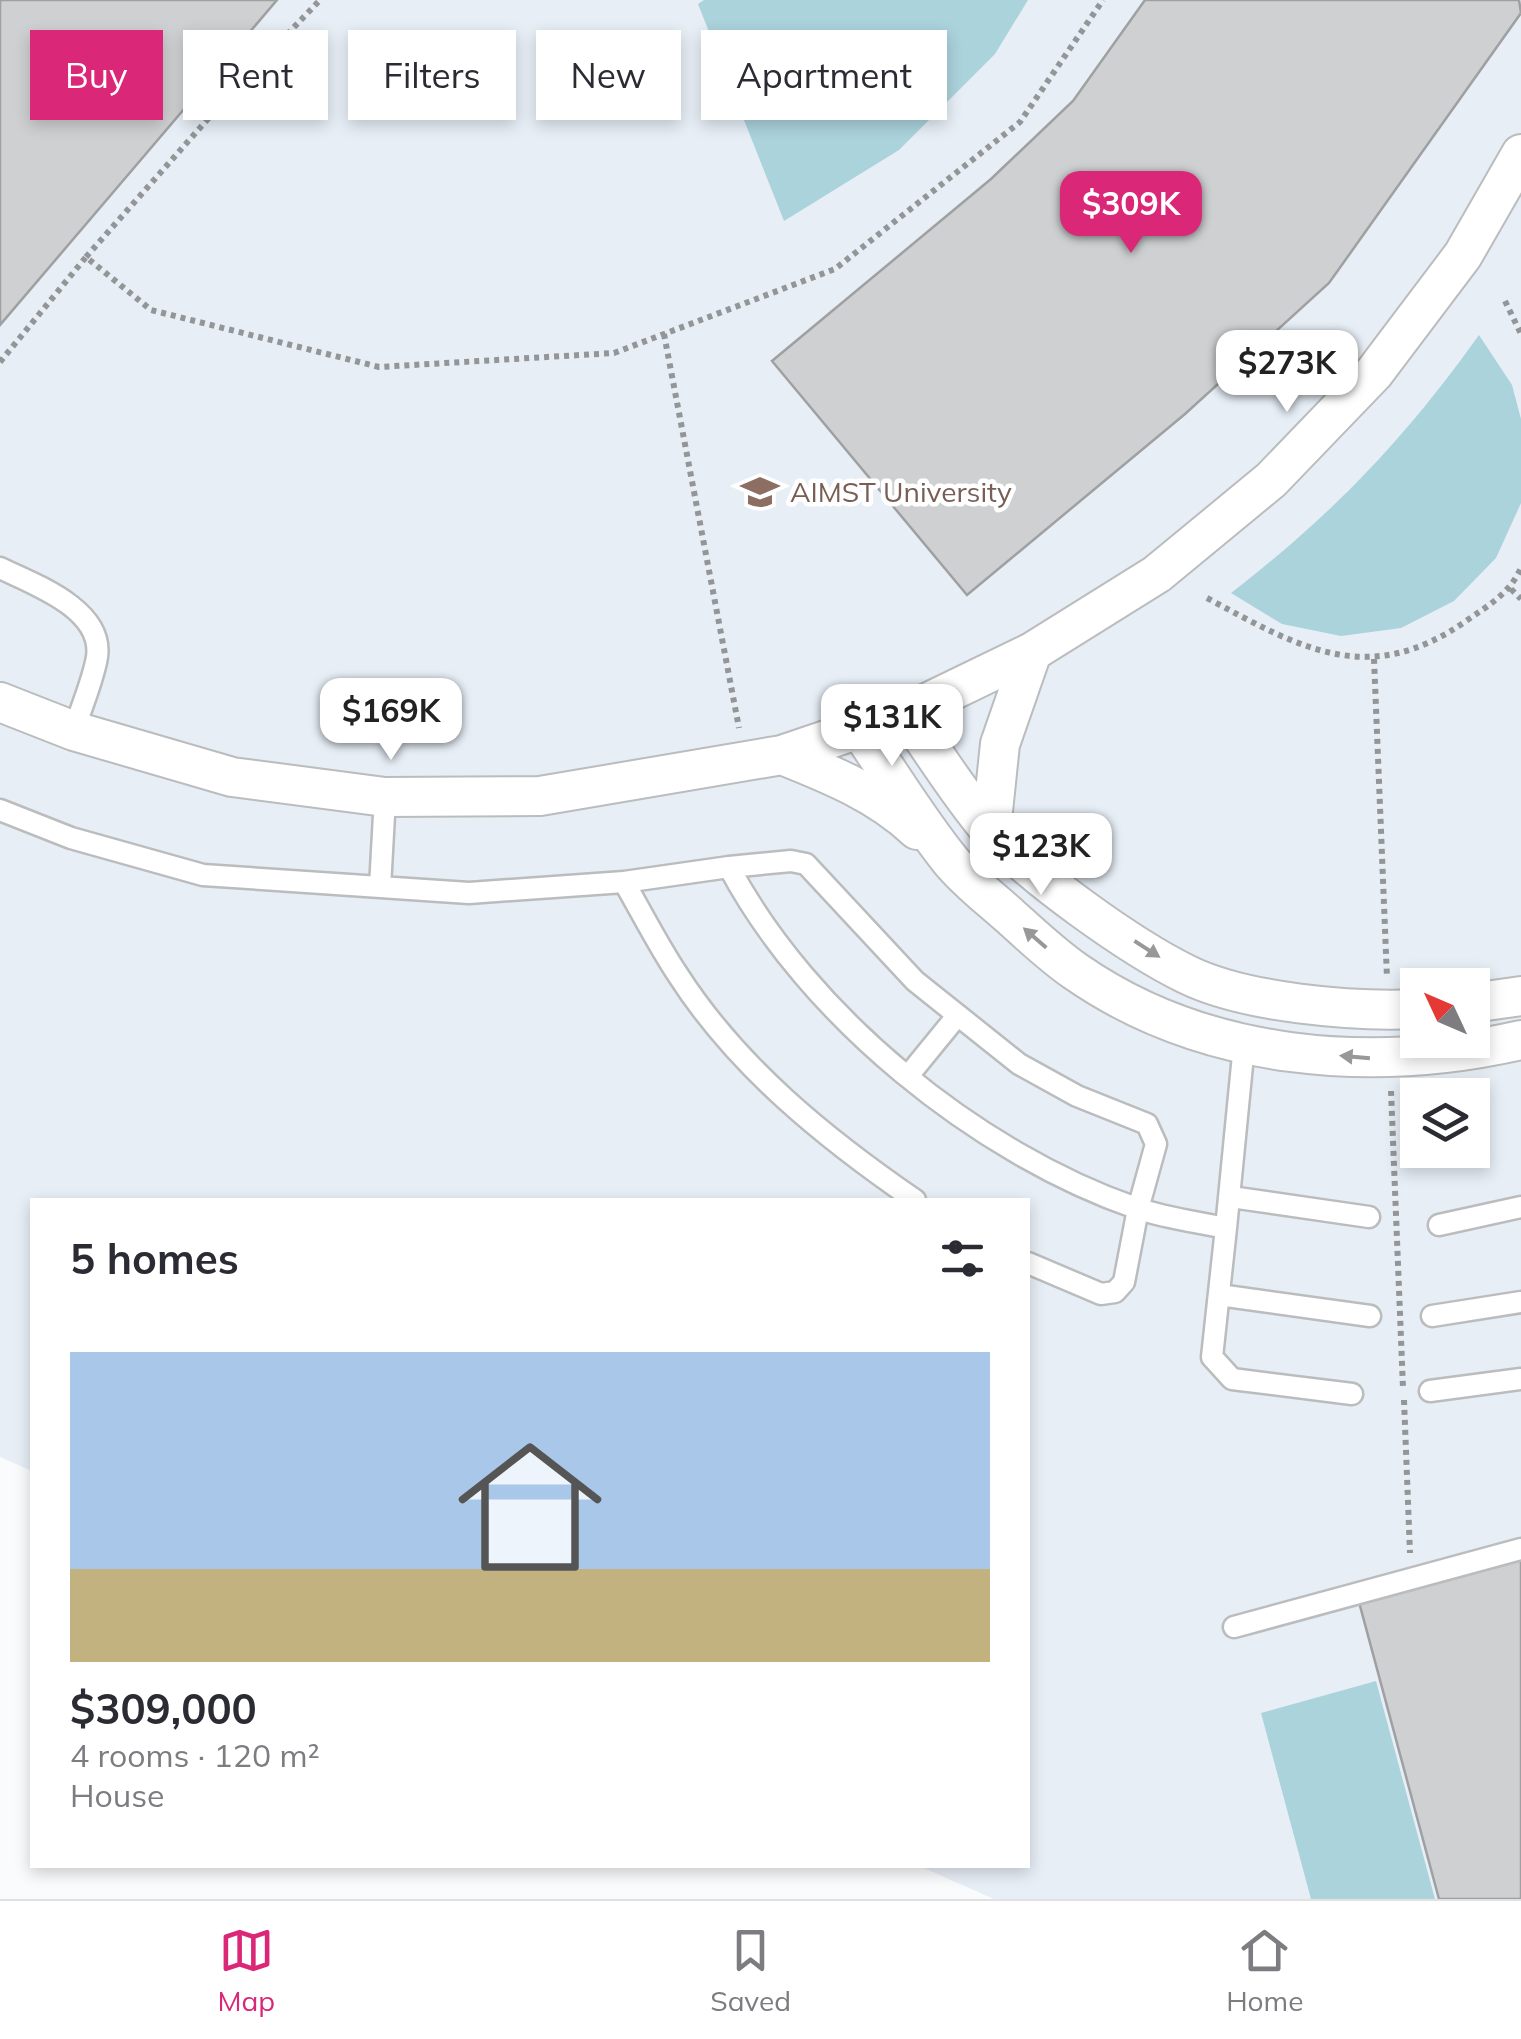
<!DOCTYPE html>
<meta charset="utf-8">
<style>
body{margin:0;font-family:Mulish,sans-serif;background:#f2f2f3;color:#2b2b33;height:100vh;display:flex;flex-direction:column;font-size:38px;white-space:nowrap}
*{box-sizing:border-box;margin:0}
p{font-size:32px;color:#7c7c81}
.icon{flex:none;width:55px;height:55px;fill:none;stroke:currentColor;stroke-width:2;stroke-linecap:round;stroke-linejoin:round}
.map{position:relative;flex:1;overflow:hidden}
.side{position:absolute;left:30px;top:1198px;width:1000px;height:670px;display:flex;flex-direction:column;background:#fff;border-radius:0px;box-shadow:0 5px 15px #0003}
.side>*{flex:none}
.banner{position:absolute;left:30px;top:30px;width:1000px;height:90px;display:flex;gap:20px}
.needle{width:65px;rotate:314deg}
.controls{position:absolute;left:1400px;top:968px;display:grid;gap:20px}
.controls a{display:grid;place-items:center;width:90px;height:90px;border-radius:0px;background:#fff;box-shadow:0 5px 15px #0003;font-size:50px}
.price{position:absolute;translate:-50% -85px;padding:0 22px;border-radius:20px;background:#fff;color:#222;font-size:32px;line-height:65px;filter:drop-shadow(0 2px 5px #0008)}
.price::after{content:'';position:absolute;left:50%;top:60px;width:30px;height:22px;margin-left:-15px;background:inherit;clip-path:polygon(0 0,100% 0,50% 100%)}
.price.current{background:#db2777;color:#fff}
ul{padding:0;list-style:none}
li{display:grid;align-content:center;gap:20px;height:530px;padding:0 40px}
li span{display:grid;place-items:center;height:310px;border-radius:0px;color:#555}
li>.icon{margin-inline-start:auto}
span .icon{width:180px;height:180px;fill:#fffc;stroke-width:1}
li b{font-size:42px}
h2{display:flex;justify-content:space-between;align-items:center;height:120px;padding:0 40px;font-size:42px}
.pill{padding:0 35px;border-radius:0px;background:#fff;box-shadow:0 5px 15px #0003;font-size:35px;line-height:90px}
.pill.current{background:#db2777;color:#fff}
.tab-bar{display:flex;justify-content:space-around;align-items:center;height:140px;border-top:2px solid #e1e1e2;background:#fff;font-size:28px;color:#7c7c81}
.tab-bar a{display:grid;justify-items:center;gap:5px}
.tab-bar .current{color:#db2777}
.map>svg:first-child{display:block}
.built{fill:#e7eef6;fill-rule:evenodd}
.water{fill:#abd3dc}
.building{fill:#cfd0d1;stroke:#9fa0a1;stroke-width:2.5}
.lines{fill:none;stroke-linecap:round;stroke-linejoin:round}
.lane-casing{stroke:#babcbd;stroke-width:25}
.street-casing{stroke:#babcbd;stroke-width:42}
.path{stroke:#949596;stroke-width:6;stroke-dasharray:5 5;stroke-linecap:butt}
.lane{stroke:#fff;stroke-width:20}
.street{stroke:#fff;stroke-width:38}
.oneway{fill:#989898}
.labels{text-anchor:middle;stroke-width:9;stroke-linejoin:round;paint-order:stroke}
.education-label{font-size:28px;fill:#785e54;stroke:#fff;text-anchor:start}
</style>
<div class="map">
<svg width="1521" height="1899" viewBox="0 0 1521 1899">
<rect width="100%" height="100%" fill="#f9fbfc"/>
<!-- built -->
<path class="built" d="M 0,0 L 1521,0 L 1521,1899 L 994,1899 L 917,1865 L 1028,1865 L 1028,1200 L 32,1200 L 32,1471 L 0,1457 ZM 1418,985 L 1472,985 L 1472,1040 L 1418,1040 ZM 1418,1095 L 1472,1095 L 1472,1150 L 1418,1150 Z"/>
<!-- water -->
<path class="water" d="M 704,0 L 1028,0 L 995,54 L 899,150 L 784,221 L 698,4 Z
M 1479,335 L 1512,385 L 1521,419 L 1521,503 L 1496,558 L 1454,601 L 1401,628 L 1341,636 L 1282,624 L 1231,593 C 1333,514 1404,440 1479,335 Z
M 1376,1681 L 1435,1899 L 1311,1899 L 1261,1713 Z"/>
<!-- building -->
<path class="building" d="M 0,0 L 277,0 L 0,325 Z
M 1145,0 L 1519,0 L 1521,13 L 1329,283 L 1185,414 L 967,595 L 772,361 L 991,179 L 1073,101 Z
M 1521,1557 L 1521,1899 L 1439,1899 L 1359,1602 Z"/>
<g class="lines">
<!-- lane casing -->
<g class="lane-casing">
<path id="lane" d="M 0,568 C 33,584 104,609 97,657 C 93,681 81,707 74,731
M 0,810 L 71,838 L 203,875 L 469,893 L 624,882 C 642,913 658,945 678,975 C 737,1067 826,1139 915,1200
M 729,867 L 791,861 L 806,864 L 915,981 L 1019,1064 L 1077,1096 L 1147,1124 L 1156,1144 L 1138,1209 L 1124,1282 L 1115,1292 L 1101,1294 L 1028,1263
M 624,882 L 729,867 C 808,1016 977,1153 1136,1208 C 1165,1218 1197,1222 1226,1228 L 1244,1045
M 380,887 L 385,797
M 908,1076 L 957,1016
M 1231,1197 L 1369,1217
M 1439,1225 L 1521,1207
M 1226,1228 L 1212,1357 L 1232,1379 L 1352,1394
M 1219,1295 L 1370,1316
M 1432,1316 L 1521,1302
M 1430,1391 L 1521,1379
M 1234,1627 L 1521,1549"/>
</g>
<!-- street casing -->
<g class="street-casing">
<path id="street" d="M 0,702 L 74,731 L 232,777 L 385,797 L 540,796 L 782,755 L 906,713 L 1032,652 L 1157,574 L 1271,480 L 1374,373 L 1463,255 L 1521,154
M 906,713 C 933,751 959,794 990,830 C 1031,876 1131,947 1186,974 C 1244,1003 1353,1012 1418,1009
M 859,729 C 889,772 917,819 950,860 C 967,881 991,899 1011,917 C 1032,936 1052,955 1075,971 C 1204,1061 1372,1074 1521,1040
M 782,755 C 830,774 879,794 917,830
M 991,830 L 1000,744 L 1032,652
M 1472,1003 L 1521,996"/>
</g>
<!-- path -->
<path class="path" d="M 86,257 L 230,94 L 320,0
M 1505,301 L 1521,334
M 664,334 L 739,728
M 0,362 L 86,257 L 151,310 L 379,367 L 614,353 L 835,269 L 1020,122 L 1103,0
M 1511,589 L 1521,599
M 1207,598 C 1300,648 1369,689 1466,621 C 1489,605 1509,594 1521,568
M 1374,659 L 1387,978
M 1391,1091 L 1403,1388
M 1404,1400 L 1410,1553"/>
<!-- lane -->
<use href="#lane" class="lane"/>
<!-- street -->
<use href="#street" class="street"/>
</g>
<!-- one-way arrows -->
<defs><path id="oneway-solid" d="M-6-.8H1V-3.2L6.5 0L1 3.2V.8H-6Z" transform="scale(2.5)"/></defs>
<g class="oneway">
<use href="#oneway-solid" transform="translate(1035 938) rotate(-139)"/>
<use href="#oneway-solid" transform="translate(1147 949) rotate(33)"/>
<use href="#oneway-solid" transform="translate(1355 1057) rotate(-175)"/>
</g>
<!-- icons -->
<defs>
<g id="university-bare" transform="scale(3)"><path d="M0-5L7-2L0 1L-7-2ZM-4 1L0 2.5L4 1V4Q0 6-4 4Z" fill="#8d6e63" stroke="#fff" stroke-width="2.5" paint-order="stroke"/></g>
</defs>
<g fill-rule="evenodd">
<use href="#university-bare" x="760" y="492"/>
</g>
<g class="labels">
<!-- education labels -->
<g class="education-label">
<text x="790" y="502">AIMST University</text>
</g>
</g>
</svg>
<div class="controls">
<a><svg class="needle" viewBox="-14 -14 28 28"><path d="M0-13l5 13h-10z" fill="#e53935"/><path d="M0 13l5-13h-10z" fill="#7c7c81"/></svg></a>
<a><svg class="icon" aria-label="layers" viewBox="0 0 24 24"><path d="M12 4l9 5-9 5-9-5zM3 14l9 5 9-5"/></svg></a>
</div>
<b class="price current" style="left:1131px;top:256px">$309K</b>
<b class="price" style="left:1287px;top:415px">$273K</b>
<b class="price" style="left:391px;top:763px">$169K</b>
<b class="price" style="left:892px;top:769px">$131K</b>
<b class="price" style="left:1041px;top:898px">$123K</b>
<div class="banner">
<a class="pill current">Buy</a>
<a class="pill">Rent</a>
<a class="pill">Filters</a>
<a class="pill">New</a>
<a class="pill">Apartment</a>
</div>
<section class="side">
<h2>5 homes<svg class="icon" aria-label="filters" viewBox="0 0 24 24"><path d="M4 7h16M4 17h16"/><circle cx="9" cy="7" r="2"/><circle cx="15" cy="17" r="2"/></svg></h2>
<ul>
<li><span style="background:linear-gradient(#a9c7e8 70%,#c2b280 0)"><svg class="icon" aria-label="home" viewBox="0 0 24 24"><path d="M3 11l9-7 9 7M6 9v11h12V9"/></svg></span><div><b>$309,000</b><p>4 rooms · 120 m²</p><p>House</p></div></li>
</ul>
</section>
</div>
<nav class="tab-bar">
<a class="current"><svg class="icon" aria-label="map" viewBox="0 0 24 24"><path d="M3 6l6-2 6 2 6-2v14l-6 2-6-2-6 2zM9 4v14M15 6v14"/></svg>Map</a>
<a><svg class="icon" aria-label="saved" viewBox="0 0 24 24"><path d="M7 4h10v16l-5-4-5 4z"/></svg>Saved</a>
<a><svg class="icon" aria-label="home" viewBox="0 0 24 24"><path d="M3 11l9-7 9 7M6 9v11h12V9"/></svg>Home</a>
</nav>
